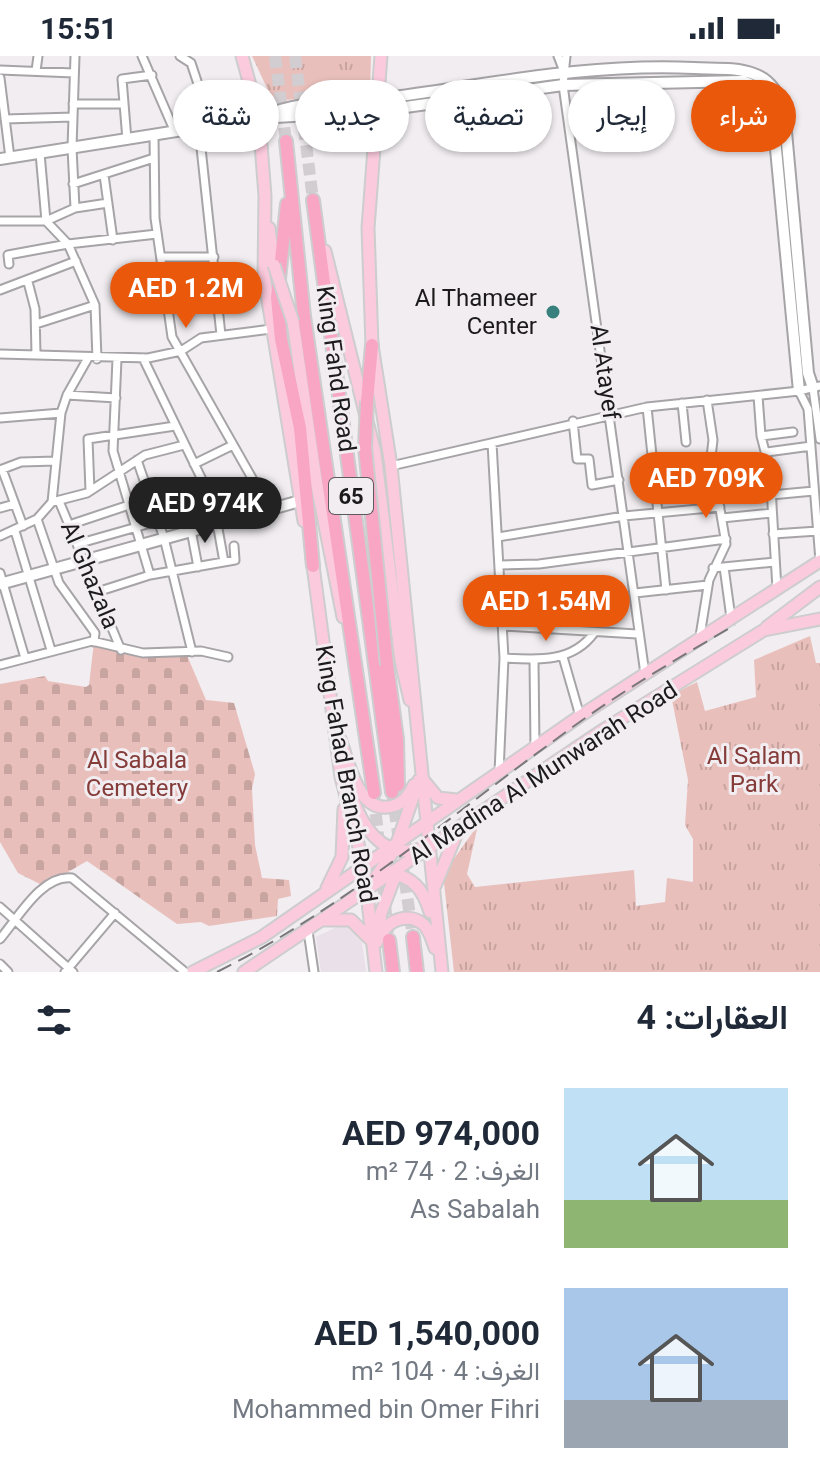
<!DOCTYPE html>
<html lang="ar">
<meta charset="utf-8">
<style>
body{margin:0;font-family:Roboto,Vazirmatn,sans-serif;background:#f6f6f7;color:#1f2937;direction:rtl;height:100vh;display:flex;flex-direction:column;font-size:30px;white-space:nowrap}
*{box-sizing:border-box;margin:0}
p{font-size:26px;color:#747a83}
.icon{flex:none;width:44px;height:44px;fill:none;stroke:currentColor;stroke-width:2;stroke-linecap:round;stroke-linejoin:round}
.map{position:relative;height:916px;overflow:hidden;direction:ltr}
.sheet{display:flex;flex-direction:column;background:#fff;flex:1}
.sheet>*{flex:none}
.guide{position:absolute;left:24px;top:24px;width:772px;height:72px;direction:rtl;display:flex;gap:16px}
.price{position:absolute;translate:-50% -68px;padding:0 18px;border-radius:28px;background:#ea580c;color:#fff;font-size:26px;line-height:52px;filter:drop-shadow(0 2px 4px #0008)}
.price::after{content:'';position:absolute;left:50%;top:48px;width:24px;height:18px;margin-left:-12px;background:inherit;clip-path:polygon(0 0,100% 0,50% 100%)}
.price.on{background:#222;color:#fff}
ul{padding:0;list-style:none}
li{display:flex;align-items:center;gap:24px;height:200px;padding:0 32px}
li span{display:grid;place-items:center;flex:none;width:224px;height:160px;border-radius:0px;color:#555}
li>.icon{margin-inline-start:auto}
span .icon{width:96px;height:96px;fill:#fffc;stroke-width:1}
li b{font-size:34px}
h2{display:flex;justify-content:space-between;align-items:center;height:96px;padding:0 32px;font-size:34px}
.chip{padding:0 28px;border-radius:36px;background:#fff;box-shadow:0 2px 6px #0004;font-size:28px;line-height:72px}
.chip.on{background:#ea580c;color:#fff}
.status{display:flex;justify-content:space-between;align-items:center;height:56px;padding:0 40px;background:#fff;direction:ltr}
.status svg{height:22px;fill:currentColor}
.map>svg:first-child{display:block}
.built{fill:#eae0e9}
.cemetery{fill:url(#cemetery-stones)}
.park{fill:url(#park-tufts)}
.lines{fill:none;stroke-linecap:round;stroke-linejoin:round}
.highway-tunnel{stroke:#d1cdd1;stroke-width:12;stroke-dasharray:12 6;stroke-linecap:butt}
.street-casing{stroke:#a7a4a7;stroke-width:11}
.secondary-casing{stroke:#a7a4a7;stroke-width:14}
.primary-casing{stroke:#cdcdcd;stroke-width:15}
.highway-casing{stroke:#cdcdcd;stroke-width:16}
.street{stroke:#fff;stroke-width:7}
.secondary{stroke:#fff;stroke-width:10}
.primary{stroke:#fbcadc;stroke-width:11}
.highway{stroke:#f9a6c4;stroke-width:12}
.rail{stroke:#7a777a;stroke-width:2;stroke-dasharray:16 8;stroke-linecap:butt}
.primary-bridge-casing{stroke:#cdcdcd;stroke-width:15;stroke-linecap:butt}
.highway-bridge-casing{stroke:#cdcdcd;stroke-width:16;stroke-linecap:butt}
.primary-bridge{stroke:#fbcadc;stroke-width:11}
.highway-bridge{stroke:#f9a6c4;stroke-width:12}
.poi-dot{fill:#38807e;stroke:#f1edf1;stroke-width:3}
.labels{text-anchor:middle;stroke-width:6;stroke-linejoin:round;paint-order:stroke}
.shield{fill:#f1edf1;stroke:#5c595b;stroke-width:2}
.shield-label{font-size:22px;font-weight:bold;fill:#1c1a1b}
.poi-label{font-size:24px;fill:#1c1a1b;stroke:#f1edf1;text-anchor:end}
.street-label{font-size:24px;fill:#1c1a1b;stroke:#f1edf1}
.park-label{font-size:24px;fill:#853c39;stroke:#f1edf1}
</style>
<div class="status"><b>15:51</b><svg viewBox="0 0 49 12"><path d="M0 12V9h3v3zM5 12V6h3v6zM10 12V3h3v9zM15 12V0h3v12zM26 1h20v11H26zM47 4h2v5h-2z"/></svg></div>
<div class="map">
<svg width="820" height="916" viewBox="0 0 820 916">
<defs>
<pattern id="cemetery-stones" width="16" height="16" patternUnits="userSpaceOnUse" patternTransform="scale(2)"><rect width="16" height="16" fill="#e9bfbb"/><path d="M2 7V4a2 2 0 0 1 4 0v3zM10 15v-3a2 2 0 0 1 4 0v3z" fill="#c7a4a0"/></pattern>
<pattern id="park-tufts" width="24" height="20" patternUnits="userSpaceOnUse" patternTransform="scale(2)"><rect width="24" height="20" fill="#e9bfbb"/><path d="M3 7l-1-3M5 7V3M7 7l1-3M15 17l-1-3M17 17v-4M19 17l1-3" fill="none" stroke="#c7a4a0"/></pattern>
</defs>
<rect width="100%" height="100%" fill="#f1edf1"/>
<!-- built -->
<path class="built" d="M 345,867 L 355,870 L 361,879 L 366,916 L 321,916 L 316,881 Z"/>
<!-- cemetery -->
<path class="cemetery" d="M 94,586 L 121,594 L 186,597 L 206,644 L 234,647 L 255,718 L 252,733 L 255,789 L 262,822 L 289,824 L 291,840 L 278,843 L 277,860 L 209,870 L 201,866 L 177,868 L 87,805 L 44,830 L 18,817 L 0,786 L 0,628 L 45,620 L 48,625 L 86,631 L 89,629 Z"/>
<!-- park -->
<path class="park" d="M 252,0 L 371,0 L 370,37 L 273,45 Z
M 810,580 L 816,607 L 820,607 L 820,916 L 454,916 L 443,818 L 478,769 L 467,818 L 475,831 L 634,814 L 636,850 L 665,846 L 667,822 L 693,826 L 693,783 L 685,769 L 688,724 L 671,639 L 697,626 L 705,655 L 756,641 L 754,604 Z"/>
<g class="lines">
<!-- highway-tunnel -->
<path class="highway-tunnel" d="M 275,0 L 286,85
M 295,0 L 313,144
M 392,736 L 413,881
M 374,740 L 388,877"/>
<!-- street casing -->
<g class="street-casing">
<path id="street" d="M 142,0 L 175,76
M 180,0 L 191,7 L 212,70
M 558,0 L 563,13
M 566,0 L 563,29 L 645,618
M 0,14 L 74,17
M 36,15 L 38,0
M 0,22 L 10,102
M 73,48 L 124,48
M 5,63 L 73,61
M 199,73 L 221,279
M 154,79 L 155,162 L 172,281 L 269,452
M 127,84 L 122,23 L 152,19
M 40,97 L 46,165 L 68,188 L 95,249 L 97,303
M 104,119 L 113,184
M 73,128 L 154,102
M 75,152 L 108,147
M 0,165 L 46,165 L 75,152 L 72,92 L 75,0
M 161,201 L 214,201
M 9,208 L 8,199 L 68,188 L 157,178
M 28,226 L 35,253 L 36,299
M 0,234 L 76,205
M 36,268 L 95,249
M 0,298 L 148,302 L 181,295 L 201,282 L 271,273
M 143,302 L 222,465
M 117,303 L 113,395 L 150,519
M 813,332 L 820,383
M 799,335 L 808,353 L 820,505
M 67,339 L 116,342
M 758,340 L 761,380 L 770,415 L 777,533
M 682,347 L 686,386
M 647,351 L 666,534
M 0,362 L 61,357
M 573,365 L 577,403 L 589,403 L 592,429 L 619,424
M 761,380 L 793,376
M 492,387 L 504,602 L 499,717
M 767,396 L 811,390
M 137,404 L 164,482 L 192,596
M 194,408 L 233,389
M 391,410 L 647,351 L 799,335 L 820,330
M 2,413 L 23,470
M 0,414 L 21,406 L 56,405
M 713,415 L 770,410
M 90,435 L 88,383 L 175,370
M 771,439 L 814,435
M 59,445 L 121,594
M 52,446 L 61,357 L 67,339 L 88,302
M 0,452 L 15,448
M 154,454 L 209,437
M 722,462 L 772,457
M 37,463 L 59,527 L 95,577 L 94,586
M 217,467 L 224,506
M 69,469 L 150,442
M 191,474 L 198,511
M 15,475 L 51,594
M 773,478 L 818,475
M 0,480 L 37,463 L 52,446 L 87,437 L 145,399 L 184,389
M 498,481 L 624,460 L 720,451
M 77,488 L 158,465
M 499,509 L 539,508 L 726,483
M 724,511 L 731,562
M 713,512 L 775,506
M 0,517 L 25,602
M 97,536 L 150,519 L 235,504 L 234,490
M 635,537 L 708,529
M 503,570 L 637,578
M 700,580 L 709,524 L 726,488 L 711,401 L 713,384 L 707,344
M 563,601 L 580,660
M 504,602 C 537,604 572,607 594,577
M 534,604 L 535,691
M 0,609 L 92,585 L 143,597 L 201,595 L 228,601
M 0,851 L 73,916
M 308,875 L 314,916
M 0,883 C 18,862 42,818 72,822 L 185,916
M 0,908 L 8,916
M 65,916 L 115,857"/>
</g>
<!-- secondary casing -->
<g class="secondary-casing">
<path id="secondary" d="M 262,61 C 301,43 345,47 387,42 C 490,28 590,7 694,12 C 713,13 736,11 754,18 C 771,24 779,38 784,54 L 808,317 L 813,332
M 0,103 L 259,62 L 377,55 L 563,29 L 743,25 L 760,32 L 772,51 L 799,335
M 0,528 L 300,445"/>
</g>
<!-- primary casing -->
<g class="primary-casing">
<path id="primary" d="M 242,0 L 259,62 L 265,140 L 264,220 L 304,465
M 381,0 L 368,172 L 372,289 L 391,410 L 442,916
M 269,172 L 274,209
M 325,195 L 375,397 L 401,605 L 410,644
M 293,266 L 316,424 L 343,561
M 312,502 L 341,721 L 364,811 L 376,916
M 767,571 L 820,531
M 340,683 C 349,706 358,760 393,750 C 403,747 410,738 414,729
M 424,725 L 438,742 L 457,744
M 350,734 C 360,768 382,806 423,792
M 388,817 C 413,820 423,833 430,856
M 435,830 L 459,772
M 327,832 L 342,801 L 344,753
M 367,834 L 395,793 L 419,724
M 324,864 L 351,864 L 370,883
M 381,880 C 387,863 410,856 424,869 C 430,875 432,884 435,892
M 377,886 L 381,857 L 397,815
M 193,916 L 262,881 L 580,660 L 820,505
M 244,916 L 603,674 L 764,574 L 820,563"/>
</g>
<!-- highway casing -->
<g class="highway-casing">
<path id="highway" d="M 286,85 L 304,260 L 374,737
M 313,144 L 392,736
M 287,148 L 277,242 L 281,283 L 300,372 L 313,510
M 367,345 L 372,289
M 387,609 L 397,683 L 398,729
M 413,881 L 417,916
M 389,884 L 393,916"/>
</g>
<!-- street -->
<use href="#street" class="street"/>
<!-- secondary -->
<use href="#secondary" class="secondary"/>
<!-- primary -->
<use href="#primary" class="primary"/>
<!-- highway -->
<use href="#highway" class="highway"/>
<!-- rail -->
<path class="rail" d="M 217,916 C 339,855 445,764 555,684 C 612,641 673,605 735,569"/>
<!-- primary-bridge casing -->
<g class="primary-bridge-casing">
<path id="primary-bridge" d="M 274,209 L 293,266"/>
</g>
<!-- highway-bridge casing -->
<g class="highway-bridge-casing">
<path id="highway-bridge" d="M 367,345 L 365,392 L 387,609"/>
</g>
<!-- primary-bridge -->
<use href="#primary-bridge" class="primary-bridge"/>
<!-- highway-bridge -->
<use href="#highway-bridge" class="highway-bridge"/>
</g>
<!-- markers -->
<circle class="poi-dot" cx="553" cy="256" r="8"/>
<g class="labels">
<!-- shield labels -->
<rect class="shield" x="329" y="422" width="44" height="36" rx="6"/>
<g class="shield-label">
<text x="351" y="448">65</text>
</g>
<!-- poi labels -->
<g class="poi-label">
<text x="537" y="250">Al Thameer<tspan x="537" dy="28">Center</tspan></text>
</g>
<!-- street labels -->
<g class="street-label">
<text transform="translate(336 313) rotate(82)" y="8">King Fahd Road</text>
<text transform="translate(605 316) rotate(82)" y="8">Al Atayef</text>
<text transform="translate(90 519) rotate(67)" y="8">Al Ghazala</text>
<text transform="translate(543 717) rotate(-33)" y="8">Al Madina Al Munwarah Road</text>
<text transform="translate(346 718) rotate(80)" y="8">King Fahad Branch Road</text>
</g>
<!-- park labels -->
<g class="park-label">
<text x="754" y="708">Al Salam<tspan x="754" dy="28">Park</tspan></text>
<text x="137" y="712">Al Sabala<tspan x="137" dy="28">Cemetery</tspan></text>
</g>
</g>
</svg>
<b class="price" style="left:186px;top:274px">AED 1.2M</b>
<b class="price" style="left:706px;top:464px">AED 709K</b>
<b class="price on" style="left:205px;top:489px">AED 974K</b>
<b class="price" style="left:546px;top:587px">AED 1.54M</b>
<div class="guide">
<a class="chip on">شراء</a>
<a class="chip">إيجار</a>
<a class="chip">تصفية</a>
<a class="chip">جديد</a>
<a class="chip">شقة</a>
</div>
</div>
<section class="sheet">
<h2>العقارات: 4<svg class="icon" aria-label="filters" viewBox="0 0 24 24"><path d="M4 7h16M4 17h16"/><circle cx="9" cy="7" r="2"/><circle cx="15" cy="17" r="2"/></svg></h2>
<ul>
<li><span style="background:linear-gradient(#bfe0f5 70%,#8fb573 0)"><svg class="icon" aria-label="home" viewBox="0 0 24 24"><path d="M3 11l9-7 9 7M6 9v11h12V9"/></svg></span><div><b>AED 974,000</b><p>الغرف: 2 · 74 m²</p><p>As Sabalah</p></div></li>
<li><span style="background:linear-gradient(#a9c7e8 70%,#9aa5b1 0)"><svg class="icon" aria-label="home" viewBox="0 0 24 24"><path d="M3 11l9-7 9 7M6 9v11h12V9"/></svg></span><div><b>AED 1,540,000</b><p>الغرف: 4 · 104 m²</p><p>Mohammed bin Omer Fihri</p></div></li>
</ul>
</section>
